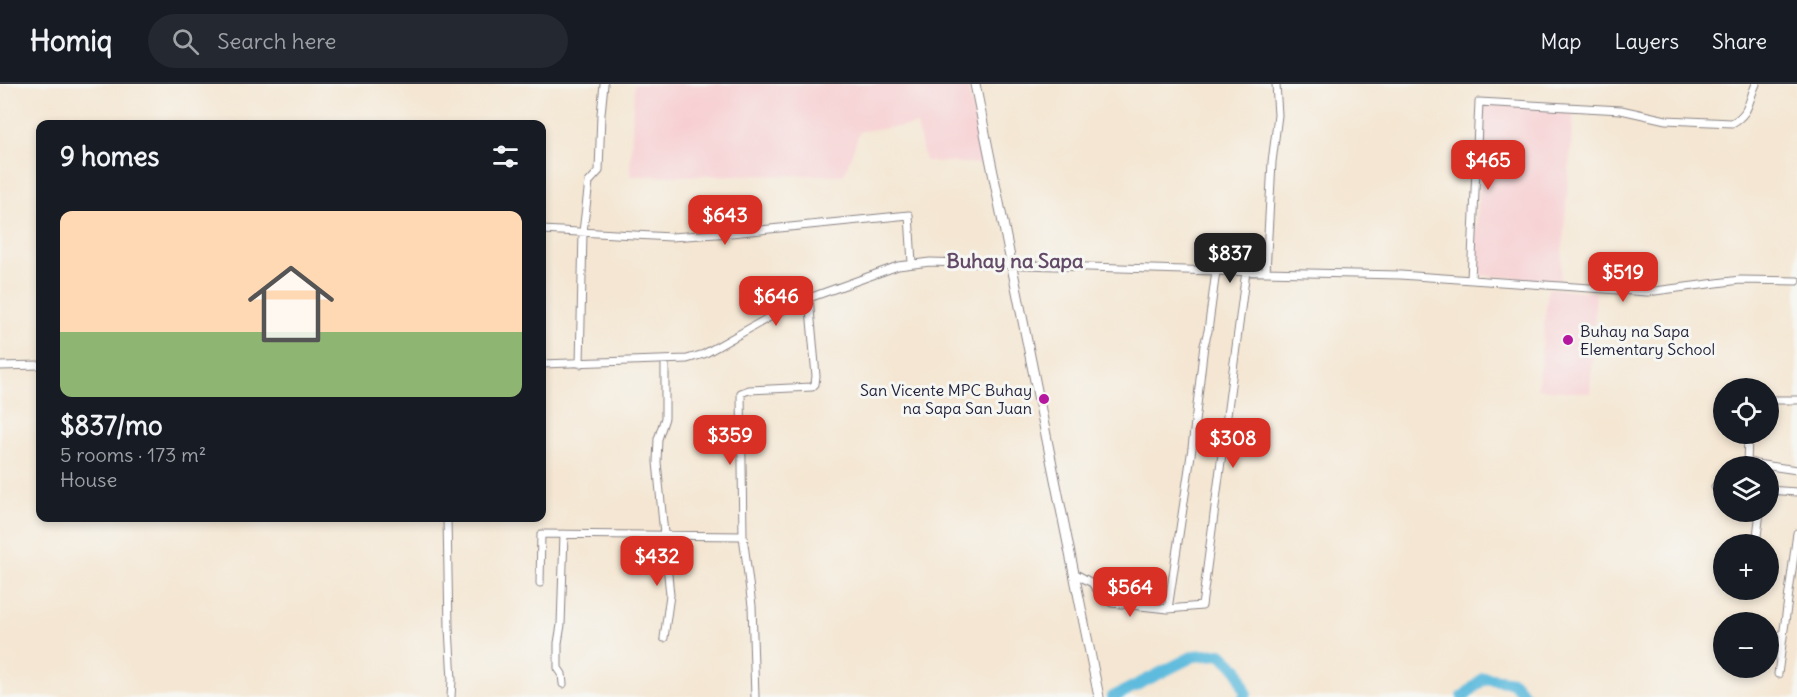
<!DOCTYPE html>
<meta charset="utf-8">
<style>
body{margin:0;font-family:Delius,sans-serif;background:#242831;color:#f1f3f6;height:100vh;display:flex;flex-direction:column;font-size:22px;white-space:nowrap}
*{box-sizing:border-box;margin:0}
p{font-size:20px;color:#9ea1a6}
.icon{flex:none;width:33px;height:33px;fill:none;stroke:currentColor;stroke-width:2;stroke-linecap:round;stroke-linejoin:round}
.map{position:relative;flex:1;overflow:hidden}
.side{position:absolute;left:36px;top:36px;width:510px;height:402px;display:flex;flex-direction:column;background:#171b24;border-radius:12px;box-shadow:0 3px 9px #0003}
.side>*{flex:none}
.buttons{position:absolute;left:1713px;top:294px;display:grid;gap:12px}
.buttons a{display:grid;place-items:center;width:66px;height:66px;border-radius:50%;background:#171b24;box-shadow:0 3px 9px #0003;font-size:30px}
.price{position:absolute;translate:-50% -51px;padding:0 14px;border-radius:12px;background:#d93025;color:#fff;font-size:20px;line-height:39px;filter:drop-shadow(0 2px 3px #0008)}
.price::after{content:'';position:absolute;left:50%;top:36px;width:18px;height:14px;margin-left:-9px;background:inherit;clip-path:polygon(0 0,100% 0,50% 100%)}
.price.current{background:#222;color:#fff}
ul{padding:0;list-style:none}
li{display:grid;align-content:center;gap:12px;height:318px;padding:0 24px}
li span{display:grid;place-items:center;height:186px;border-radius:12px;color:#555}
li>.icon{margin-inline-start:auto}
span .icon{width:108px;height:108px;fill:#fffc;stroke-width:1}
li b{font-size:26px}
h2{display:flex;justify-content:space-between;align-items:center;height:72px;padding:0 24px;font-size:26px}
header{display:flex;align-items:center;gap:36px;box-sizing:border-box;height:84px;padding:0 30px;background:#171b24;border-bottom:2px solid #363941}
header strong{font-size:28px}
nav{display:flex;gap:33px;margin-inline-start:auto;font-size:21px}
.search{width:420px;height:54px;background:#242831;display:flex;align-items:center;gap:15px;box-sizing:border-box;padding:0 21px;border-radius:33px;color:#9ea1a6;font-size:22px}
.map>svg:first-child{display:block}
.built{fill:#f7cfd2}
.lines{fill:none;stroke-linecap:round;stroke-linejoin:round}
.river{stroke:#5fbbdd;stroke-width:12}
.minor-casing{stroke:#8b8486;stroke-width:9}
.major-casing{stroke:#8b8486;stroke-width:11}
.minor{stroke:#fff;stroke-width:7}
.major{stroke:#fff;stroke-width:9}
.poi-dot{fill:#b5179e;stroke:#f6f6f2;stroke-width:2}
.labels{text-anchor:middle;stroke-width:6;stroke-linejoin:round;paint-order:stroke}
.poi-label{font-size:16px;fill:#22223b;stroke:#f6f6f2;text-anchor:start}
.quarter-label{font-size:20px;font-weight:bold;fill:#634b68;stroke:#f6f6f2}
</style>
<header>
<strong>Homiq</strong>
<div class="search"><svg class="icon" aria-label="search" viewBox="0 0 24 24"><circle cx="10" cy="10" r="6"/><path d="M15 15l6 6"/></svg>Search here</div>
<nav><a>Map</a><a>Layers</a><a>Share</a></nav>
</header>
<div class="map">
<svg width="1797" height="613" viewBox="0 0 1797 613">
<rect width="100%" height="100%" fill="#f6f6f2"/>
<filter id="ink" filterUnits="userSpaceOnUse"><feTurbulence type="fractalNoise" baseFrequency=".0167" numOctaves="2"/><feDisplacementMap in="SourceGraphic" scale="12" xChannelSelector="R" yChannelSelector="G"/><feConvolveMatrix kernelMatrix="1 2 1 2 8 2 1 2 1" color-interpolation-filters="sRGB"/></filter>
<filter id="wash" filterUnits="userSpaceOnUse"><feTurbulence type="fractalNoise" baseFrequency=".008" numOctaves="4" result="noise"/><feDisplacementMap in="SourceGraphic" scale="24" xChannelSelector="R" yChannelSelector="G"/><feGaussianBlur stdDeviation="1.35" result="paint"/><feColorMatrix in="noise" values="0 0 0 0 0 0 0 0 0 0 0 0 0 0 0 0 0 1.4 0 .05"/><feComposite in="paint" operator="in"/></filter>
<g filter="url(#wash)">
<rect width="100%" height="100%" fill="#f4e6d2"/>
<!-- built -->
<path class="built" d="M 634,0 L 967,0 L 985,80 L 925,77 L 917,41 L 860,47 L 844,91 L 630,92 Z
M 1482,20 L 1574,26 L 1560,197 L 1474,191 L 1480,75 L 1478,73 Z
M 1548,204 L 1596,208 L 1590,309 L 1538,305 Z"/>
<g class="lines">
<!-- river -->
<path class="river" d="M 1113,613 L 1194,572 L 1221,570 L 1238,586 L 1246,610 L 1244,613
M 1463,613 L 1484,594 L 1513,598 L 1526,613"/>
</g>
</g>
<g filter="url(#ink)">
<g class="lines">
<!-- minor casing -->
<g class="minor-casing">
<path id="minor" d="M 542,146 L 671,153 L 731,149 L 909,131 L 912,179
M 1266,188 L 1272,78 L 1278,31 L 1276,0
M 1471,196 L 1479,18 L 1621,26 L 1666,36 L 1732,39 C 1750,30 1748,17 1756,0
M 542,280 L 687,275 L 704,270 L 777,229 L 809,214 L 898,182 L 930,178 L 1216,187 L 1400,191 L 1647,208 L 1740,196 L 1797,197
M 580,280 L 583,148 L 589,98 L 599,87 L 601,30 L 604,0
M 0,282 L 40,281
M 1768,316 L 1797,316
M 1747,377 L 1756,380 L 1797,386
M 1747,382 L 1748,350
M 1715,403 L 1724,403
M 1768,406 L 1797,408
M 447,434 L 449,544 L 452,596 L 451,613
M 1756,460 L 1760,428
M 1074,489 L 1092,499 L 1103,514 L 1112,519 L 1168,525 L 1202,522 L 1246,187
M 540,499 L 541,450 L 743,452
M 1750,509 L 1750,506
M 1168,525 L 1192,364 L 1204,261 L 1208,247 L 1216,187
M 664,554 L 670,511 L 657,378 L 658,355 L 665,334 L 665,277
M 1778,590 L 1797,449
M 563,600 L 562,590 L 558,584 L 558,559 L 561,541 L 564,450
M 755,613 L 752,522 L 743,452 L 741,309 L 749,306 L 812,303 L 815,300 L 816,292 L 809,214"/>
</g>
<!-- major casing -->
<g class="major-casing">
<path id="major" d="M 975,0 L 1099,613"/>
</g>
<!-- minor -->
<use href="#minor" class="minor"/>
<!-- major -->
<use href="#major" class="major"/>
</g>
</g>
<!-- markers -->
<g class="poi-dot">
<circle cx="1568" cy="256" r="6"/>
<circle cx="1044" cy="315" r="6"/>
</g>
<g class="labels">
<!-- poi labels -->
<g class="poi-label">
<text x="1580" y="253">Buhay na Sapa<tspan x="1580" dy="18">Elementary School</tspan></text>
<text x="1032" y="312" text-anchor="end">San Vicente MPC Buhay<tspan x="1032" dy="18">na Sapa San Juan</tspan></text>
</g>
<!-- quarter labels -->
<g class="quarter-label">
<text x="1015" y="184">Buhay na Sapa</text>
</g>
</g>
</svg>
<div class="buttons">
<a><svg class="icon" aria-label="locate" viewBox="0 0 24 24"><circle cx="12" cy="12" r="6"/><path d="M12 2v4M12 18v4M2 12h4M18 12h4"/></svg></a>
<a><svg class="icon" aria-label="layers" viewBox="0 0 24 24"><path d="M12 4l9 5-9 5-9-5zM3 14l9 5 9-5"/></svg></a>
<a>+</a>
<a>−</a>
</div>
<b class="price" style="left:1488px;top:107px">$465</b>
<b class="price" style="left:725px;top:162px">$643</b>
<b class="price current" style="left:1230px;top:200px">$837</b>
<b class="price" style="left:1623px;top:219px">$519</b>
<b class="price" style="left:776px;top:243px">$646</b>
<b class="price" style="left:730px;top:382px">$359</b>
<b class="price" style="left:1233px;top:385px">$308</b>
<b class="price" style="left:657px;top:503px">$432</b>
<b class="price" style="left:1130px;top:534px">$564</b>
<section class="side">
<h2>9 homes<svg class="icon" aria-label="filters" viewBox="0 0 24 24"><path d="M4 7h16M4 17h16"/><circle cx="9" cy="7" r="2"/><circle cx="15" cy="17" r="2"/></svg></h2>
<ul>
<li><span style="background:linear-gradient(#ffd9b3 65%,#8fb573 0)"><svg class="icon" aria-label="home" viewBox="0 0 24 24"><path d="M3 11l9-7 9 7M6 9v11h12V9"/></svg></span><div><b>$837/mo</b><p>5 rooms · 173 m²</p><p>House</p></div></li>
</ul>
</section>
</div>
